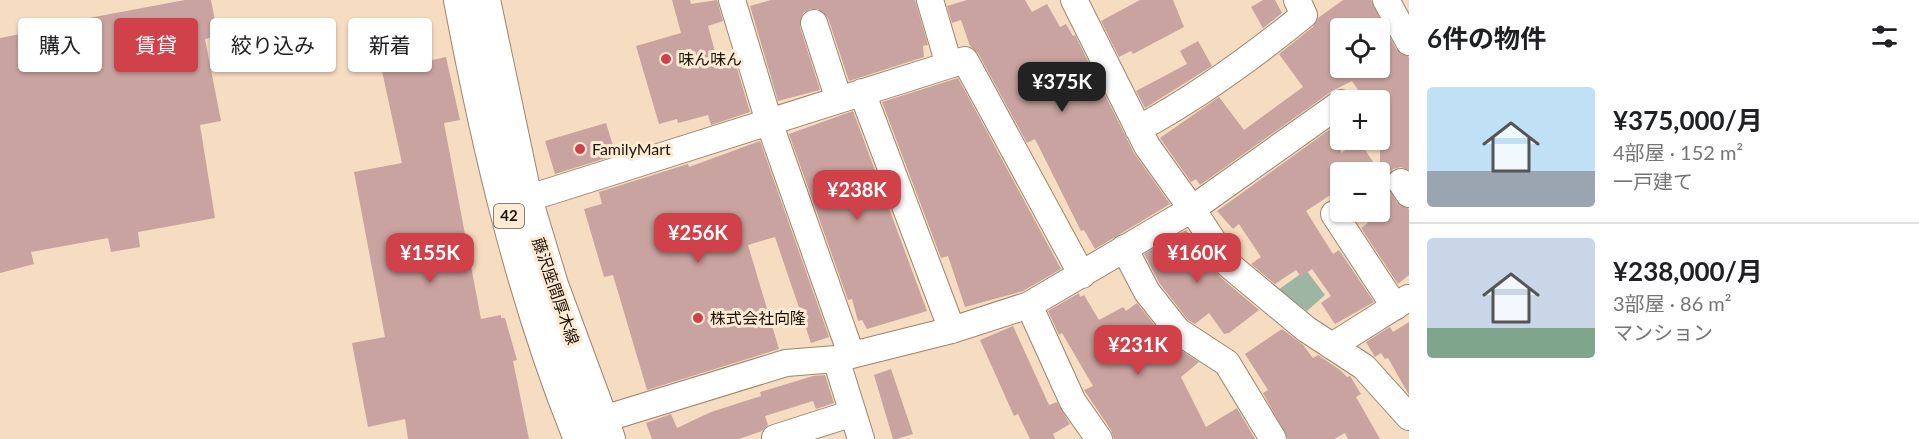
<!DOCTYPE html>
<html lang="ja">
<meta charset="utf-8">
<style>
body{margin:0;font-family:Lato,"Noto Sans JP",sans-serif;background:#f2f2f2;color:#202124;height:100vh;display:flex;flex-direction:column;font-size:22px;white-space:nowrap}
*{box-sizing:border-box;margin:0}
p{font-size:20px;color:#757577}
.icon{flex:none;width:33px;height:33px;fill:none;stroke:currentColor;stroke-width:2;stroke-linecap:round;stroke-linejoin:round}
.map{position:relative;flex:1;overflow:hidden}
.details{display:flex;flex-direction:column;background:#fff;width:510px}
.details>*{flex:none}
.banner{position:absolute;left:18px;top:18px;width:570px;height:54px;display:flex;gap:12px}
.buttons{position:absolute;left:1330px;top:18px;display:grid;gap:12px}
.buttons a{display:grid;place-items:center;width:60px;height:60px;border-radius:6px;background:#fff;box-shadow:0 2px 4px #0004;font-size:30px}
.price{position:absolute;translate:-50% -51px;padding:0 14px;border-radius:12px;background:#d1414a;color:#fff;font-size:20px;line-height:39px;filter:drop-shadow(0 2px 3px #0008)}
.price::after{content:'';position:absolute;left:50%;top:36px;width:18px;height:14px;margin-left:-9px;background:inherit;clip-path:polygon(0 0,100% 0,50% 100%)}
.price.active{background:#222;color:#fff}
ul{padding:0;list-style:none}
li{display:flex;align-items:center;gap:18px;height:150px;padding:0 18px}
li+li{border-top:2px solid #e0e0e0}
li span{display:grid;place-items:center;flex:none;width:168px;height:120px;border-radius:6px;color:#555}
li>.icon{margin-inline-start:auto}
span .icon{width:72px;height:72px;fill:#fffc;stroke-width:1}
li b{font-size:26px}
h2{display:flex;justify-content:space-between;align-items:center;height:72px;padding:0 18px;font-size:26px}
.tag{padding:0 21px;border-radius:6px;background:#fff;box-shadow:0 2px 4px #0004;font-size:21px;line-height:54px}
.tag.active{background:#d1414a;color:#fff}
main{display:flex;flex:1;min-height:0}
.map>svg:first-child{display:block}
.green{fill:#9db6a4}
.building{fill:#c9a39f;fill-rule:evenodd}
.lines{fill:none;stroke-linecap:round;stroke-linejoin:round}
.minor-casing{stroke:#9d856c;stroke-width:28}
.major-casing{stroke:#9d856c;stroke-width:34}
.minor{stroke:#fff;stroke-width:26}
.major{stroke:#fff;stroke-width:32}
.poi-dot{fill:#d1414a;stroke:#ffead4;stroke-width:2}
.labels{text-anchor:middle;stroke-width:6;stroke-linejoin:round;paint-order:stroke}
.shield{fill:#ffead4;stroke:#605447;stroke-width:1.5}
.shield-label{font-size:15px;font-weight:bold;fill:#1c140a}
.poi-label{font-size:16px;fill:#1c140a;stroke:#ffead4;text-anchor:start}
.street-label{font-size:16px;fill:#1c140a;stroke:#ffead4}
</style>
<main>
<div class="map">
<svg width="1409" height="439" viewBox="0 0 1409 439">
<rect width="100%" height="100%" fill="#f6dcc0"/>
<!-- green -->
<path class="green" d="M 1306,270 L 1325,295 L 1307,311 L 1278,290 Z"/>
<!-- building -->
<path class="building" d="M 185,0 L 211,0 L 218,36 L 205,39 L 221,121 L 200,125 L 215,218 L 138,232 L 140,247 L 111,252 L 108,238 L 31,252 L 34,264 L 0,273 L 0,38 L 30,32 L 30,29 Z
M 672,0 L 690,0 L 691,4 L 717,0 L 723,21 L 708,26 L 717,59 L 733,55 L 750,112 L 711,125 L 708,115 L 678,123 L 677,119 L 659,124 L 636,46 L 681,33 Z
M 771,0 L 915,0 L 928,45 L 923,46 L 924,57 L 849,81 L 828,18 L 818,9 L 810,9 L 803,13 L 800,27 L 820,90 L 778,101 L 750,6 Z
M 967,0 L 1025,0 L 1032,12 L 1047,4 L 1060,27 L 1066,24 L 1073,36 L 1075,35 L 1134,153 L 1170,204 L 1095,249 L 1084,230 L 1081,231 L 1035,139 L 1027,143 L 978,53 L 970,46 L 961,20 L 952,23 L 947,6 Z
M 1140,0 L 1173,0 L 1184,27 L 1133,54 L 1131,51 L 1119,57 L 1101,21 Z
M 1263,0 L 1275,0 L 1282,13 L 1263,28 L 1251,7 Z
M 1343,0 L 1371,0 L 1396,49 L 1409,57 L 1409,170 L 1401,167 L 1393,169 L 1386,182 L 1397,202 L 1409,209 L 1409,275 L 1398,284 L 1361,228 L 1368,223 L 1359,212 L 1380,212 L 1380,172 L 1341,172 L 1341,188 L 1306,211 L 1333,254 L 1339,250 L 1374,302 L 1335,324 L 1321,303 L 1331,296 L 1312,269 L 1301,277 L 1296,270 L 1275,284 L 1251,264 L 1261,257 L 1239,224 L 1233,229 L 1217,211 L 1340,122 L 1341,153 L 1359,141 L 1380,172 L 1380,100 L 1365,100 L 1352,81 L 1332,91 L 1200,185 L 1196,179 L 1191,182 L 1160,138 L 1219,97 L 1244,130 L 1303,87 L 1279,54 L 1313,27 L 1318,18 ZM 1341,28 L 1380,28 L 1380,68 L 1341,68 Z
M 1198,41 L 1212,66 L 1145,108 L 1136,91 L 1187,64 L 1180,51 Z
M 446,57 L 460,120 L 444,123 L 481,319 L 501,315 L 501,318 L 505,318 L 517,360 L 513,361 L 529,439 L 408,439 L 405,419 L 368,427 L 352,343 L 385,337 L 354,172 L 402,163 L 382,71 Z
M 958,78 L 1061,269 L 1023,291 L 965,307 L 948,256 L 941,258 L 882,102 Z
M 853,111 L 927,311 L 867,329 L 862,320 L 858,321 L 852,299 L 848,300 L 789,134 Z
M 606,123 L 616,155 L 555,174 L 545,141 Z
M 760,141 L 829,337 L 811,343 L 775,237 L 748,245 L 779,349 L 647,390 L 613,275 L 604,277 L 584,209 L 602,204 L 599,192 L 688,164 L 689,167 Z
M 1186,230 L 1219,276 L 1259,310 L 1229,333 L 1224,334 L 1209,313 L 1195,324 L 1188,320 L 1160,284 L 1144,254 Z
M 1079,293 L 1080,297 L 1084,295 L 1099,320 L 1123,307 L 1126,311 L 1137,303 L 1167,341 L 1199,362 L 1181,377 L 1206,427 L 1237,408 L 1255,439 L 1114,439 L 1111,430 L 1084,390 L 1093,386 L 1062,333 L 1059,335 L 1048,311 Z
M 1409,322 L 1409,395 L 1388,358 L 1385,359 L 1381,353 L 1375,357 L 1366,342 L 1390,327 L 1393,332 Z
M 1013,326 L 1049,405 L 1057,402 L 1070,424 L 1053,434 L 1055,439 L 1030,439 L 1018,414 L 1014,416 L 980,340 Z
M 1282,329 L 1303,345 L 1313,358 L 1318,355 L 1340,370 L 1347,377 L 1350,376 L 1361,394 L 1356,397 L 1380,439 L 1348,439 L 1345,433 L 1334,439 L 1288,439 L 1263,393 L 1268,390 L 1245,354 Z
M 891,369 L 913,434 L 897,439 L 893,439 L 874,375 Z
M 825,375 L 834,403 L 816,409 L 813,401 L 765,416 L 768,425 L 762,431 L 739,439 L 652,439 L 646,423 L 671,414 L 677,428 L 711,412 L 761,396 L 760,392 L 813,376 Z"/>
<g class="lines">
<!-- minor casing -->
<g class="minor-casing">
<path id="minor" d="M 732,0 L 769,122 L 851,354
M 930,0 L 949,65
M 1074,0 L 1147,146 L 1192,209 L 1229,265 L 1306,329 L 1364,367 L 1409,417
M 1386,0 L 1409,42
M 814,23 L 839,100
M 862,92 L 952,330
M 1138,129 C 1198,97 1251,58 1304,15 L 1297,0
M 1401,182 L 1409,194
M 526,199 L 965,60 L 1082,275
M 1334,214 L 1395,307
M 1124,248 L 1147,292 L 1178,331 L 1227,363 L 1273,439
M 1029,305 L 1073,402 L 1099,439
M 1332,346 L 1408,298
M 836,359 L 861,439
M 584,425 L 786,363 L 836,359 L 952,330 L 1029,305 L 1192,209 L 1341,103
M 775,438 L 853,413"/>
</g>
<!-- major casing -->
<g class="major-casing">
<path id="major" d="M 460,0 C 488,148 523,299 580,439
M 484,0 L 526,199 L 552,285 L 609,439"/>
</g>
<!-- minor -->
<use href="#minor" class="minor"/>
<!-- major -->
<use href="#major" class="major"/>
</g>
<!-- markers -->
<g class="poi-dot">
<circle cx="666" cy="59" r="6"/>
<circle cx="580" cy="149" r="6"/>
<circle cx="698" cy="318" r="6"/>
</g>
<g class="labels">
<!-- shield labels -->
<rect class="shield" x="494" y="204" width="30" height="24" rx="4.5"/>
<g class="shield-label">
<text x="509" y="221">42</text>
</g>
<!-- poi labels -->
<g class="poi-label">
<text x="678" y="65">味ん味ん</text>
<text x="592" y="155">FamilyMart</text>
<text x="710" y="324">株式会社向隆</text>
</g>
<!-- street labels -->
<g class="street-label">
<text transform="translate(556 291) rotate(71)" y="6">藤沢座間厚木線</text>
</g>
</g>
</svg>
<div class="buttons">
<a><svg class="icon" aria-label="locate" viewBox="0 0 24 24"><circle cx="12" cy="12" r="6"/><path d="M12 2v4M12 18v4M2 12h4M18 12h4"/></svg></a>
<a>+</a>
<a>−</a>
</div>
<b class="price active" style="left:1062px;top:113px">¥375K</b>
<b class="price" style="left:857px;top:221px">¥238K</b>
<b class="price" style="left:698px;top:264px">¥256K</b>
<b class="price" style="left:430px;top:284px">¥155K</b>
<b class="price" style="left:1197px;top:284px">¥160K</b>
<b class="price" style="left:1138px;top:376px">¥231K</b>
<div class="banner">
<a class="tag">購入</a>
<a class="tag active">賃貸</a>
<a class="tag">絞り込み</a>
<a class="tag">新着</a>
</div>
</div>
<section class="details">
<h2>6件の物件<svg class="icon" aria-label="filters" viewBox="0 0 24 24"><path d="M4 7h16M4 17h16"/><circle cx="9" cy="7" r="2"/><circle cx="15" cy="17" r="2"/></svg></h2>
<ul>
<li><span style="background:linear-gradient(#bfe0f5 70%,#9aa5b1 0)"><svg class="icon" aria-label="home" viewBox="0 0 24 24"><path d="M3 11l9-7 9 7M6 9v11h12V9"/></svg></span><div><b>¥375,000/月</b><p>4部屋 · 152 m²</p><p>一戸建て</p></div></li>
<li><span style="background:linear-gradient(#c9d6e8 75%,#7fa58c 0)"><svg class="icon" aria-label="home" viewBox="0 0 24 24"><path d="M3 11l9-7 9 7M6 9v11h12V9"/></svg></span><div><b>¥238,000/月</b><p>3部屋 · 86 m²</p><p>マンション</p></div></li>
</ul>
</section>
</main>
